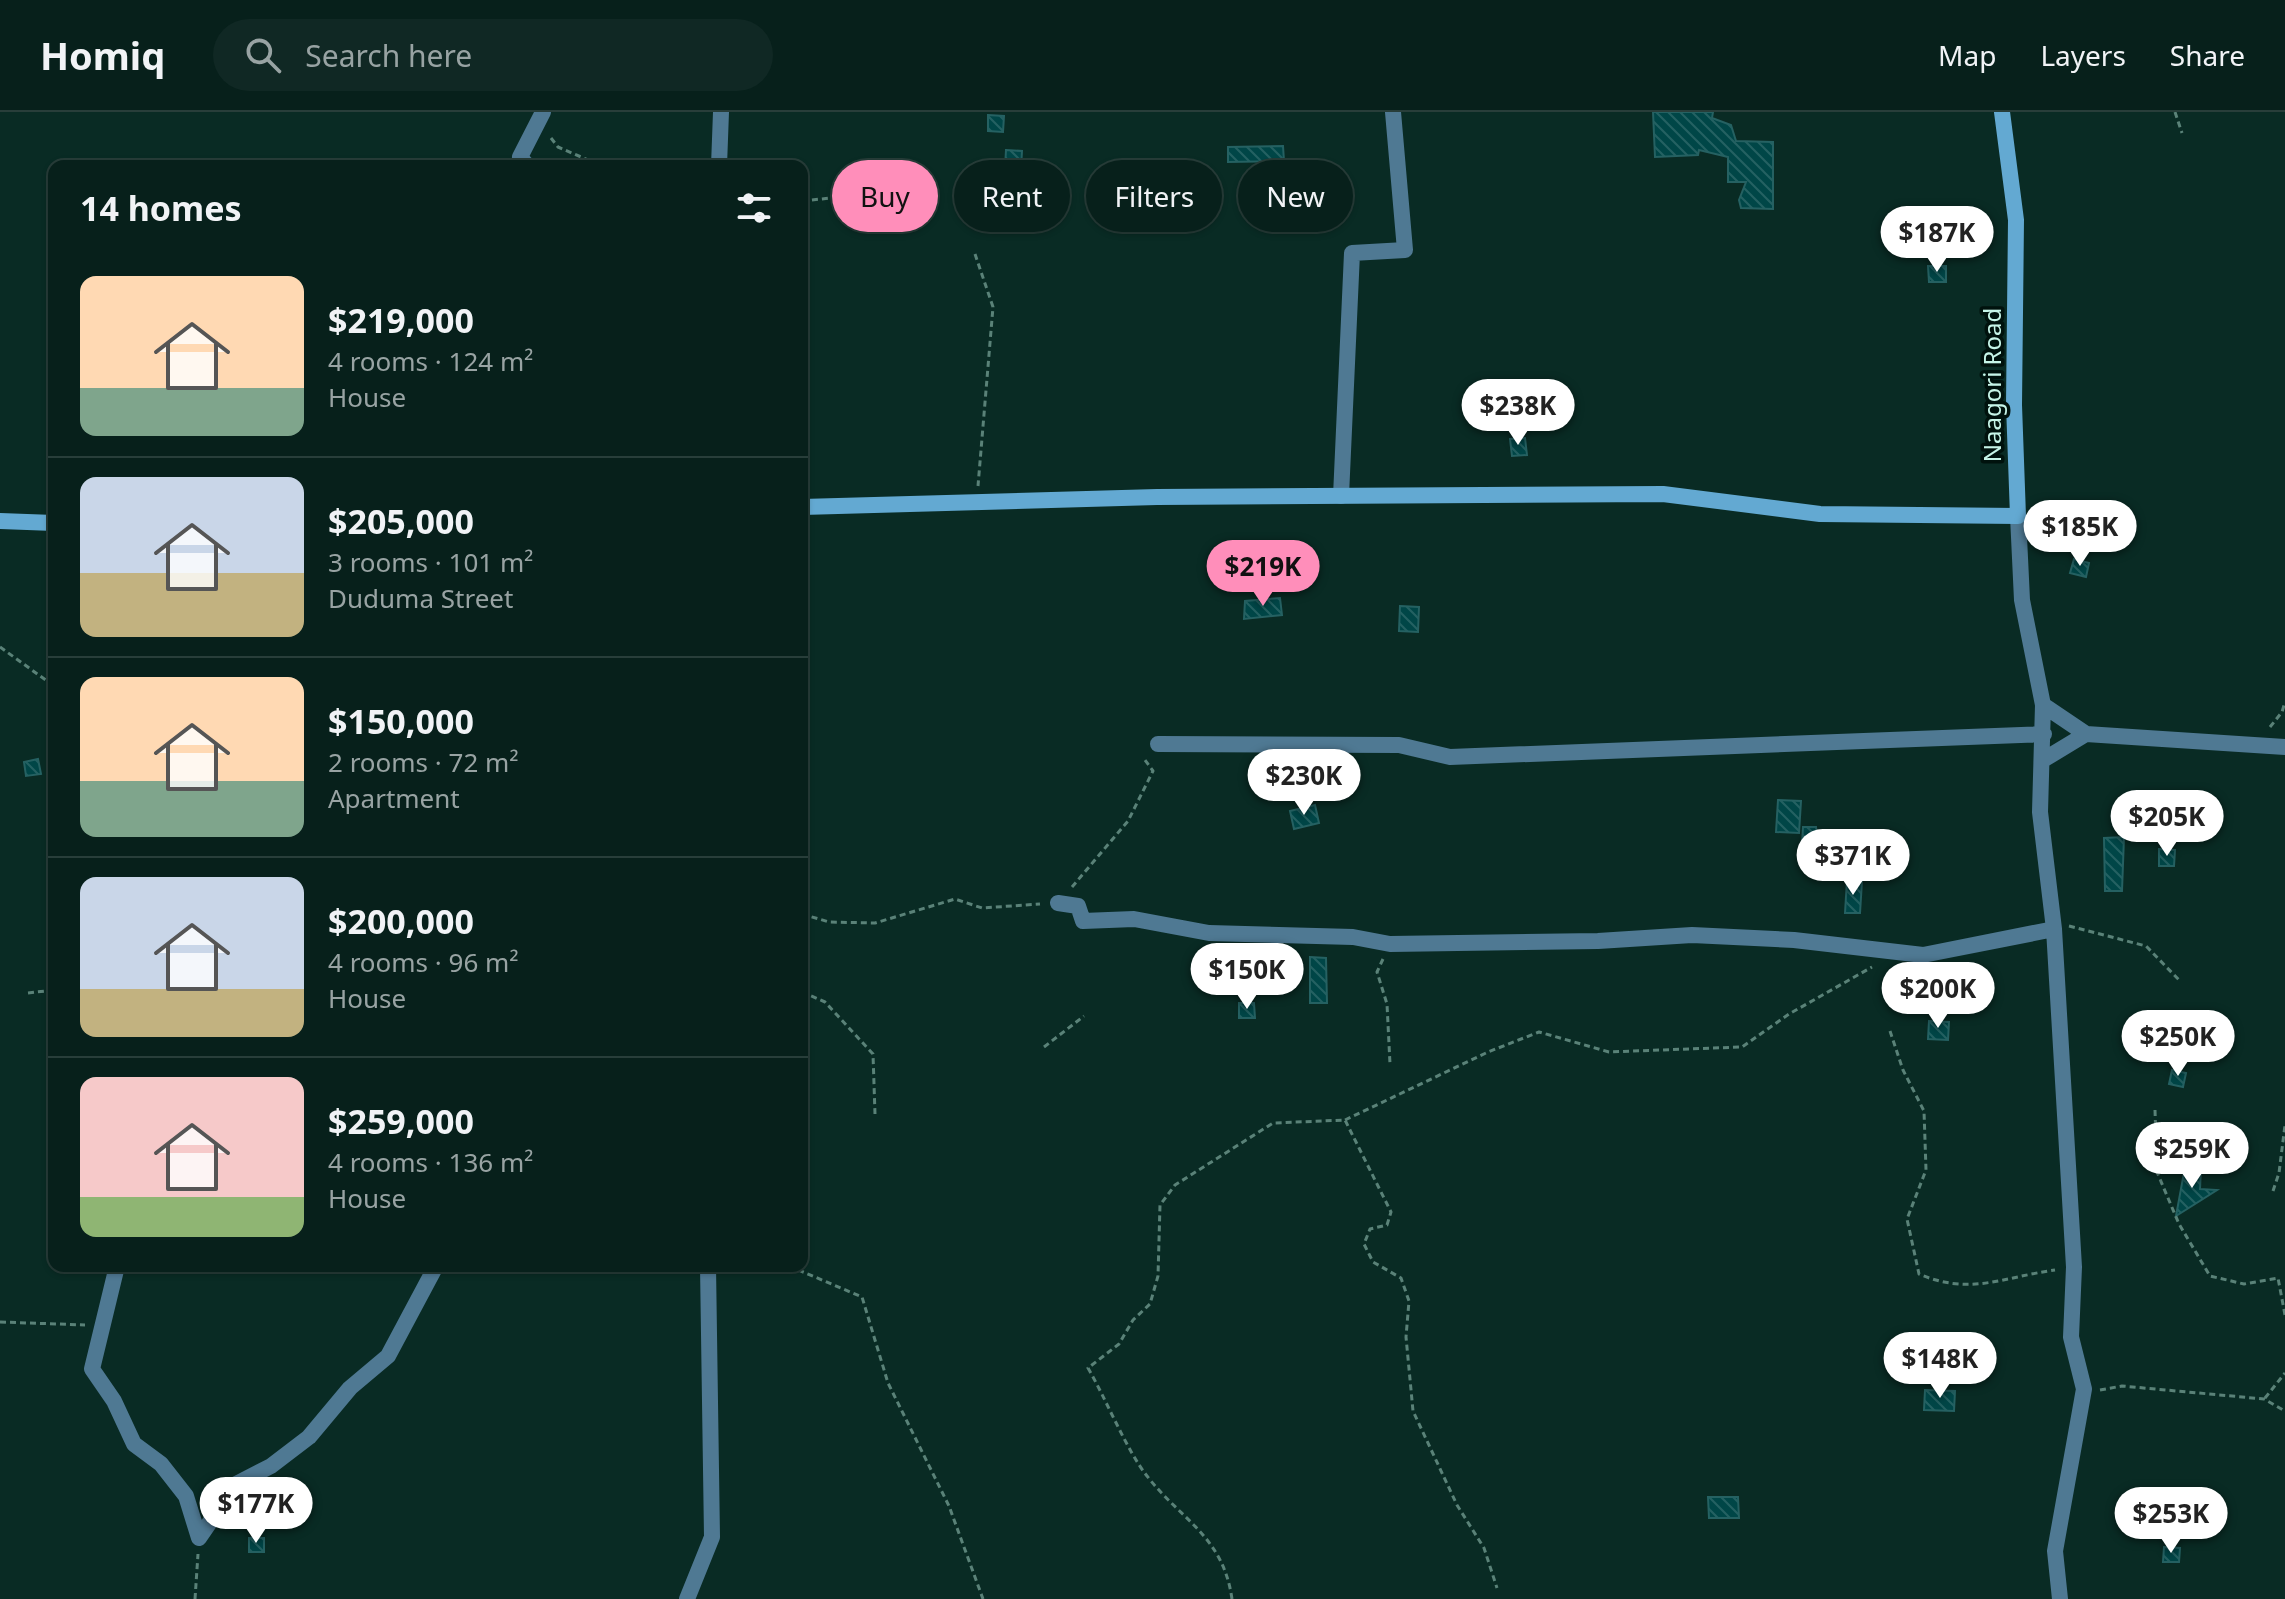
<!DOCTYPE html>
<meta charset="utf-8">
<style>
body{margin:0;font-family:"Noto Sans",sans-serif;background:#102824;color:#f1f3f6;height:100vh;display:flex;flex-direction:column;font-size:30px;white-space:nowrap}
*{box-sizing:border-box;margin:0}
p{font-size:26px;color:#98a3a3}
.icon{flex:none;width:44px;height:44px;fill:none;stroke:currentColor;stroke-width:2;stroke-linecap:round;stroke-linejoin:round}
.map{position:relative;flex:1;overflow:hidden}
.details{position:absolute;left:48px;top:48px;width:760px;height:1112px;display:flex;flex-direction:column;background:#07201b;border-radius:16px;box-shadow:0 2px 6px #0004,0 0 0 2px #283e3a}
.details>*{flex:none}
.guide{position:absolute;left:832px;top:48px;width:760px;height:72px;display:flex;gap:16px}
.price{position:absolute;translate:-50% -68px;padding:0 18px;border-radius:28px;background:#fff;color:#222;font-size:26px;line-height:52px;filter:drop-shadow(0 2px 4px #0008)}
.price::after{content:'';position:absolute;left:50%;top:48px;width:24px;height:18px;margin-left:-12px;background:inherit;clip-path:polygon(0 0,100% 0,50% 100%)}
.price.selected{background:#ff8eba;color:#111}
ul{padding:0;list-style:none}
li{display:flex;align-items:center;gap:24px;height:200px;padding:0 32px}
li+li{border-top:2px solid #283e3a}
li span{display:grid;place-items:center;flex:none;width:224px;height:160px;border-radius:16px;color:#555}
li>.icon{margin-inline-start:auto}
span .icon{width:96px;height:96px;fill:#fffc;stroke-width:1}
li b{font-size:34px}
h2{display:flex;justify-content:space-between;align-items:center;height:96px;padding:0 32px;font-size:34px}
.pill{padding:0 28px;border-radius:36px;background:#07201b;box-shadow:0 2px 6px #0004,0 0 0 2px #283e3a;font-size:28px;line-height:72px}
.pill.selected{background:#ff8eba;color:#111}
header{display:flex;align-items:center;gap:48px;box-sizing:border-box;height:112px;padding:0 40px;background:#07201b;border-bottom:2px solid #283e3a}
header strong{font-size:38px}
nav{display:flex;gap:44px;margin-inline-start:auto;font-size:28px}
.search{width:560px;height:72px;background:#102824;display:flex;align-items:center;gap:20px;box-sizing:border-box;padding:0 28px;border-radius:44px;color:#98a3a3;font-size:30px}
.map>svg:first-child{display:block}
.building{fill:url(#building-back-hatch);stroke:#256162;stroke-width:2}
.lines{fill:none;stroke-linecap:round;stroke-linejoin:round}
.path{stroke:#5a8278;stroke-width:3;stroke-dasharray:6 4;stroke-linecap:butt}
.street{stroke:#4f7993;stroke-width:16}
.secondary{stroke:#63a9d2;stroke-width:16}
.labels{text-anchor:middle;stroke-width:7;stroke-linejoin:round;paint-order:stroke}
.street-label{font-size:24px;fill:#c6f5e8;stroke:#00120d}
</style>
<header>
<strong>Homiq</strong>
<div class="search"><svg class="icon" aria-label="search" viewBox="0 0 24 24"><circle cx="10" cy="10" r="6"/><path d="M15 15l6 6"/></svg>Search here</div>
<nav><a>Map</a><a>Layers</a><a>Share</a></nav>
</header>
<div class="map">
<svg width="2285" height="1487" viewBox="0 0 2285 1487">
<defs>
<pattern id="building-back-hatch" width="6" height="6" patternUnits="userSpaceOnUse" patternTransform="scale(2)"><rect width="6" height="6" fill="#004647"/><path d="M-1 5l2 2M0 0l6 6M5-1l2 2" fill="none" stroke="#246162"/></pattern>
</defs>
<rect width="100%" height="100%" fill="#092b24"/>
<!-- building -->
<path class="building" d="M 1653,0 L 1713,0 L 1712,6 L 1731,13 L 1736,29 L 1773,30 L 1773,97 L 1741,96 L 1739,88 L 1746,70 L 1728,70 L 1728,45 L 1699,38 L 1698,43 L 1655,45 Z
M 988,3 L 1004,4 L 1003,20 L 988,19 Z
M 1283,34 L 1284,49 L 1228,50 L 1228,35 Z
M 1006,38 L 1022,39 L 1021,57 L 1005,56 Z
M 974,51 L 995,52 L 994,70 L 973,69 Z
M 1928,154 L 1946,154 L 1946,170 L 1929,170 Z
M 1525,326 L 1527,343 L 1512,344 L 1510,327 Z
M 2074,447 L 2089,451 L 2086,465 L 2070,461 Z
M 1280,486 L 1282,503 L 1244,507 L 1245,489 Z
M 1400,494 L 1419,495 L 1418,520 L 1399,519 Z
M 38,647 L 41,662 L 26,664 L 24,650 Z
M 1778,688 L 1801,689 L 1799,721 L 1776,720 Z
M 1315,693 L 1319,711 L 1294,717 L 1290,699 Z
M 1803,715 L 1816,715 L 1820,751 L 1801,750 Z
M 2124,725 L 2122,779 L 2105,779 L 2104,726 Z
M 2159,737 L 2175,738 L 2174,754 L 2159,754 Z
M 1847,768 L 1862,769 L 1860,801 L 1845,801 Z
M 1310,845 L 1326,846 L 1327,891 L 1310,891 Z
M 1239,891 L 1254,891 L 1255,906 L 1239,906 Z
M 1929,909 L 1949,910 L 1948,928 L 1928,927 Z
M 2172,958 L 2186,961 L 2183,975 L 2169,972 Z
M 2185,1055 L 2201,1056 L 2200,1077 L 2217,1078 L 2176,1104 Z
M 1925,1278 L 1955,1279 L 1954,1299 L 1924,1298 Z
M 1708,1385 L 1738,1385 L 1739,1406 L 1709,1406 Z
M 249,1426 L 264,1426 L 264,1440 L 249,1440 Z
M 2164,1435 L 2180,1436 L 2179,1450 L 2163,1450 Z"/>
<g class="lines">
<!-- path -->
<path class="path" d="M 2175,0 L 2182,21
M 551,26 L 558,35 L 602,54
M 802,89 L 849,84
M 975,142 L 993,195 L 978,374
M 0,535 L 54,574
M 2270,615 L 2282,600 L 2285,590
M 1072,775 L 1128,709 L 1153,659 L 1145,648 L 1147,645
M 802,802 L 829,810 L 875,811 L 955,787 L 982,796 L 1040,792
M 2069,814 L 2146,834 L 2180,869
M 1383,847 L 1377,860 L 1387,892 L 1390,952
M 802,880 L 825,890 L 873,942 L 875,1002
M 28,881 L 54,878
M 1890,919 L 1903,958 L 1924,999 L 1926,1058 L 1907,1107 L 1919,1162 C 1970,1184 2003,1165 2055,1158
M 1044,935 L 1084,904
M 2155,998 L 2157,1060 L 2179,1112 L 2210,1164 L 2244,1172 L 2278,1166 L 2285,1203
M 1345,1008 L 1488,940 L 1539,920 L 1609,940 L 1742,935 L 1789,902 L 1872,855
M 2273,1079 L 2279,1061 L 2285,1013
M 789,1154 L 862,1185 L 888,1271 L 949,1394 L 983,1487
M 0,1210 L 85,1213
M 2100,1278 L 2122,1274 L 2264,1287 L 2285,1299
M 2265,1286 L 2285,1261
M 195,1487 L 198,1442
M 1232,1487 C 1223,1424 1182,1409 1147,1364 C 1127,1339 1106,1287 1088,1256 L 1119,1232 L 1133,1208 L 1150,1192 L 1158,1164 L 1160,1093 L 1175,1073 L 1273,1011 L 1345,1008 L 1391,1100 L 1387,1113 L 1370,1117 L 1364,1132 L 1373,1150 L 1401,1166 L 1409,1189 L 1406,1225 L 1413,1299 L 1457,1393 L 1484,1436 L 1497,1476"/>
<!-- street -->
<path class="street" d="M 528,54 L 520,45 L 543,0
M 719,54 L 721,0
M 1341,384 L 1352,141 L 1405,138 L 1393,0
M 2018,404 L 2022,488 L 2043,593 L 2040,700 L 2054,817 L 2074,1155 L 2071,1225 L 2084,1277 L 2055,1439 L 2060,1487
M 2043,593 L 2086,622 L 2285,635
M 1158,632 L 1399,633 L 1450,645 L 2044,622
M 2043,648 L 2086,622
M 1058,791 L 1078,794 L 1083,809 L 1134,807 L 1209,821 L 1353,825 L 1390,832 L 1598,829 L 1692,823 L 1794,828 L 1923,843 L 2054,817
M 117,1154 L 92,1257 L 114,1289 L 134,1332 L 161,1352 L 186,1384 L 199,1426
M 199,1426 L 236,1372 L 271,1354 L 309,1325 L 350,1276 L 388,1244 L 436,1154
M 687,1487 L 712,1425 L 708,1154"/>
<!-- secondary -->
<path class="secondary" d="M 802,395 L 1157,385 L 1663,382 L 1820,402 L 2018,404 L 2014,293 L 2016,108 L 2002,0
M 0,409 L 54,411"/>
</g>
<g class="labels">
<!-- street labels -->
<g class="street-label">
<text transform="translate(1993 273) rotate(-90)" y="8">Naagori Road</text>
</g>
</g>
</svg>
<b class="price" style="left:1937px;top:162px">$187K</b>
<b class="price" style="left:1518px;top:335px">$238K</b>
<b class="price" style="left:2080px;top:456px">$185K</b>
<b class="price selected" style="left:1263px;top:496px">$219K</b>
<b class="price" style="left:1304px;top:705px">$230K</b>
<b class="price" style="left:2167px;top:746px">$205K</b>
<b class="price" style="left:1853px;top:785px">$371K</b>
<b class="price" style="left:1247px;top:899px">$150K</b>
<b class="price" style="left:1938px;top:918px">$200K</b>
<b class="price" style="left:2178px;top:966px">$250K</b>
<b class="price" style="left:2192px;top:1078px">$259K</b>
<b class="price" style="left:1940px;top:1288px">$148K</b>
<b class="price" style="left:256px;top:1433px">$177K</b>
<b class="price" style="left:2171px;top:1443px">$253K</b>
<div class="guide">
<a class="pill selected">Buy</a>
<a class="pill">Rent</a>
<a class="pill">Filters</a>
<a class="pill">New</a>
</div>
<section class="details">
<h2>14 homes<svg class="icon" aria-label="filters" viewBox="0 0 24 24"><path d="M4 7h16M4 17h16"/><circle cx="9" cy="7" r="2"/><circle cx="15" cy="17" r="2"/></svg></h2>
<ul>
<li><span style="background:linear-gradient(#ffd9b3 70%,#7fa58c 0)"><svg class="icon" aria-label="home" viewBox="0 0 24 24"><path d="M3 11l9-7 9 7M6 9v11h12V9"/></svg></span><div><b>$219,000</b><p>4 rooms · 124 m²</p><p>House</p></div></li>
<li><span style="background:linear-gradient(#c9d6e8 60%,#c2b280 0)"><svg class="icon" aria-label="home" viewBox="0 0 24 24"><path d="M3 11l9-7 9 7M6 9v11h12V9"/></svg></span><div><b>$205,000</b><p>3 rooms · 101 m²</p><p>Duduma Street</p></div></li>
<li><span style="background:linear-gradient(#ffd9b3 65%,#7fa58c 0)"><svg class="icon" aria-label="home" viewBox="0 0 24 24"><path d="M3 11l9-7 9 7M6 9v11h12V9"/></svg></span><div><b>$150,000</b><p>2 rooms · 72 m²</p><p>Apartment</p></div></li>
<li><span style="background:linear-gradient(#c9d6e8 70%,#c2b280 0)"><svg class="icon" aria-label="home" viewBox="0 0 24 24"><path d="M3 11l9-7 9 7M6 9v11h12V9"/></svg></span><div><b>$200,000</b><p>4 rooms · 96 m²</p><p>House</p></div></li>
<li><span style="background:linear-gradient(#f6c9c9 75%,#8fb573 0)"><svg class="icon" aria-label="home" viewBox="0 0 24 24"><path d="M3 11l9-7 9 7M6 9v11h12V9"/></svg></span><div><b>$259,000</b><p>4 rooms · 136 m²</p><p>House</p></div></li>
</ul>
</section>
</div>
